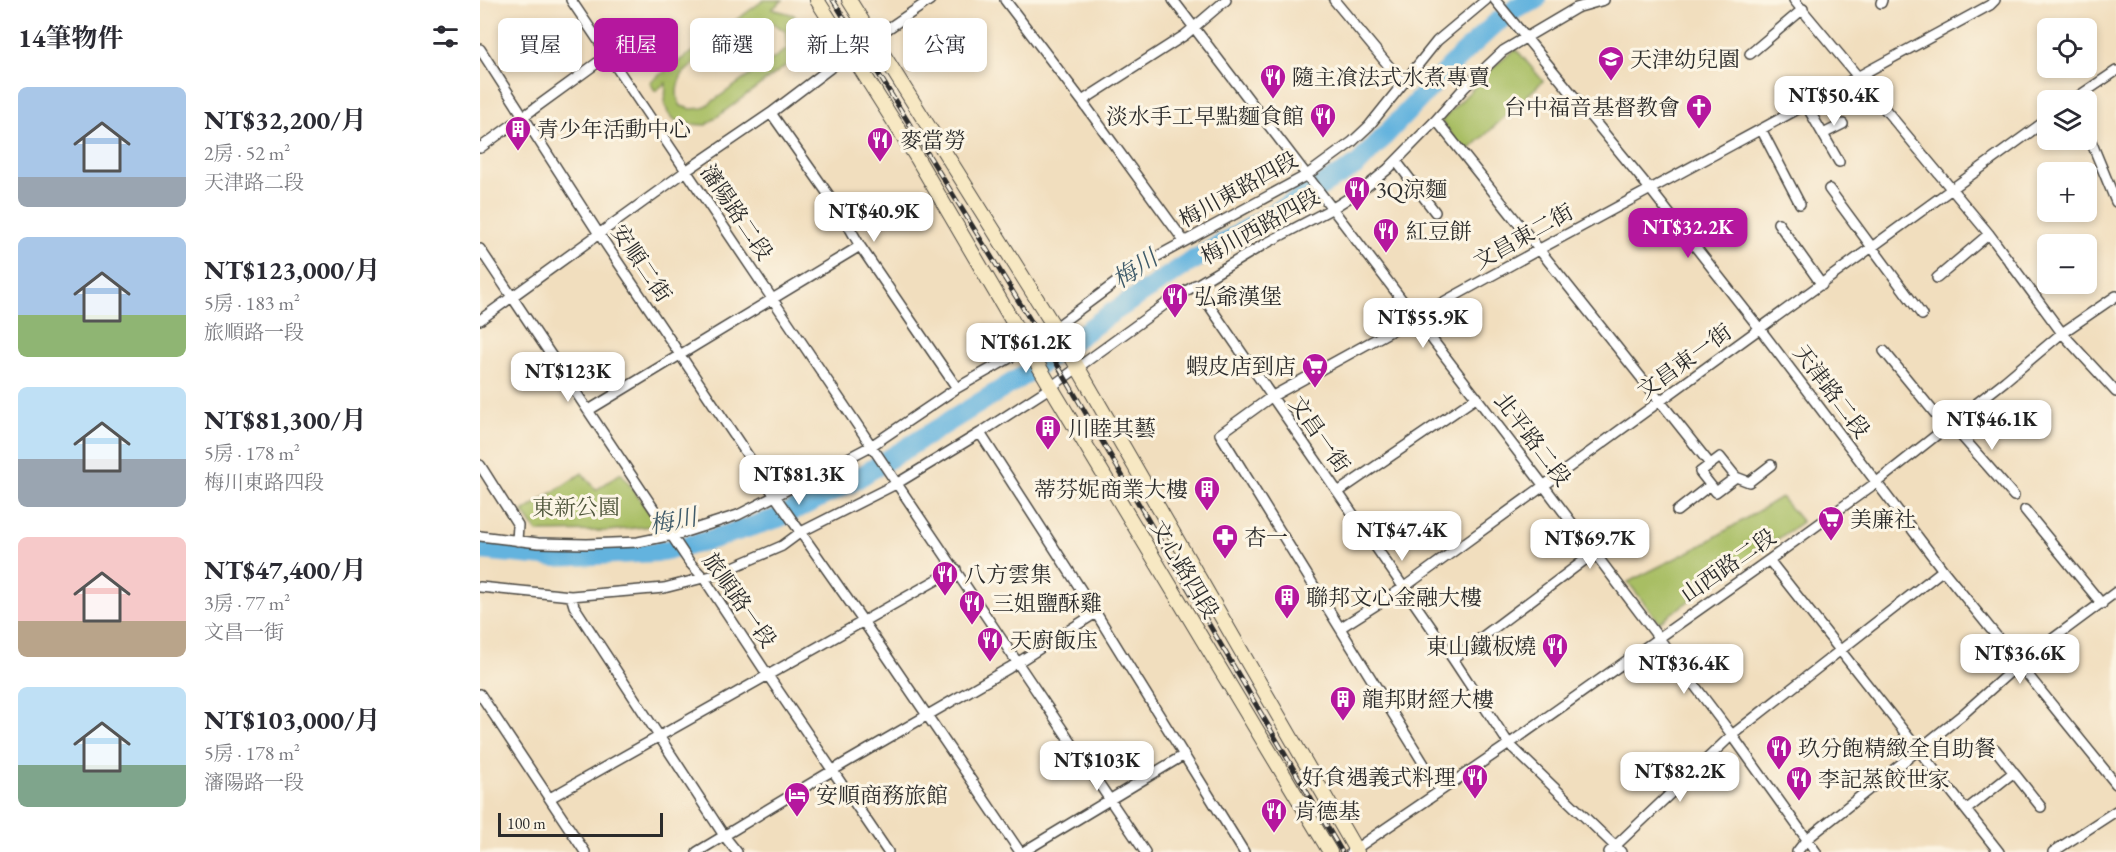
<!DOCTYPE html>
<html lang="zh-TW">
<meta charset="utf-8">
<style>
body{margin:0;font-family:"EB Garamond","Noto Serif TC",serif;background:#f2f2f3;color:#2b2b33;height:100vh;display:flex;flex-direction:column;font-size:22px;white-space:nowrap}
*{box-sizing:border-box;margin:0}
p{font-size:20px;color:#7c7c81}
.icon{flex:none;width:33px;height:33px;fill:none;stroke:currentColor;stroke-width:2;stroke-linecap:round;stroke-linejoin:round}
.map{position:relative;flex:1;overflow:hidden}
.details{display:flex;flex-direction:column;background:#fff;width:480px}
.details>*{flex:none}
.top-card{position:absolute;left:18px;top:18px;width:570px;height:54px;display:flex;gap:12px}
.tools{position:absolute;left:1557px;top:18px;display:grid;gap:12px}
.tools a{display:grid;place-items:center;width:60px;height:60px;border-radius:9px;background:#fff;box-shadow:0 3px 9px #0003;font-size:30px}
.scale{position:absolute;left:18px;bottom:15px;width:165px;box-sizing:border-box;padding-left:6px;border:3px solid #2b2b2b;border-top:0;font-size:16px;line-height:21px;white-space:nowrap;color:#2b2b2b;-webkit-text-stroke:4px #fcf5e5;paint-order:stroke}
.price{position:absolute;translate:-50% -51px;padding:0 14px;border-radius:12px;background:#fff;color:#222;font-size:20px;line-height:39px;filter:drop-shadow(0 2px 3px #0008)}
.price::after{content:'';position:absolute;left:50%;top:36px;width:18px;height:14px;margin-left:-9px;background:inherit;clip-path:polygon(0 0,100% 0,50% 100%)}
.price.current{background:#b5179e;color:#fff}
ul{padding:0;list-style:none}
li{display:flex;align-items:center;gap:18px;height:150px;padding:0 18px}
li span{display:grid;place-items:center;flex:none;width:168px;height:120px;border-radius:9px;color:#555}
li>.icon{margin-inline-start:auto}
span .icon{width:72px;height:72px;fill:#fffc;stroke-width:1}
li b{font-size:26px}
h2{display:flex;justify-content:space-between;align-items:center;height:72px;padding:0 18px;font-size:26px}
.tag{padding:0 21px;border-radius:9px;background:#fff;box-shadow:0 3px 9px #0003;font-size:21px;line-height:54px}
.tag.current{background:#b5179e;color:#fff}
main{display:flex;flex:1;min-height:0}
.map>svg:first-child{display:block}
.green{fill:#a8be63;stroke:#6a7447;stroke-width:1.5;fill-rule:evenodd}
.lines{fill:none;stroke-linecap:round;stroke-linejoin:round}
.river{stroke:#64b3de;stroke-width:20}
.minor-casing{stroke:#494641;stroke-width:12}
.secondary-casing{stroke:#494641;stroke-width:16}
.minor{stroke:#fff;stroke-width:9}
.secondary{stroke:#f7e8c3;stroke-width:14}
.rail-casing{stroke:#2b2b2b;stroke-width:5}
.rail{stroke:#fcf5e5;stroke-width:3;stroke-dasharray:9;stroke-linecap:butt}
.labels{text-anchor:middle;stroke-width:6;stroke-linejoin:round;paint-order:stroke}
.poi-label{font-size:22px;fill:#2b2b2b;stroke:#fcf5e5;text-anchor:start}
.street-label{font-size:22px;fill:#2b2b2b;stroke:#fcf5e5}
.park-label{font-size:22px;fill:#50573c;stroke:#fcf5e5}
.water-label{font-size:24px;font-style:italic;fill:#3f5b6a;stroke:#fcf5e5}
</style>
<main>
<section class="details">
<h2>14筆物件<svg class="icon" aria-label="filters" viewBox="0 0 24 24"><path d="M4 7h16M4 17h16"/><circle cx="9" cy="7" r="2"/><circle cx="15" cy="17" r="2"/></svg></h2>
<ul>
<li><span style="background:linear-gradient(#a9c7e8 75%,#9aa5b1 0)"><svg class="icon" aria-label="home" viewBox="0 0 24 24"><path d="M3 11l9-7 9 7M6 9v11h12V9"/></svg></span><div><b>NT$32,200/月</b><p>2房 · 52 m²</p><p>天津路二段</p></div></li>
<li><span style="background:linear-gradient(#a9c7e8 65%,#8fb573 0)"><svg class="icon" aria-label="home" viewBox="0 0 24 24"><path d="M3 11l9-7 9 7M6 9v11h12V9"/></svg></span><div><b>NT$123,000/月</b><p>5房 · 183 m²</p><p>旅順路一段</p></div></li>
<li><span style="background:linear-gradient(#bfe0f5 60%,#9aa5b1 0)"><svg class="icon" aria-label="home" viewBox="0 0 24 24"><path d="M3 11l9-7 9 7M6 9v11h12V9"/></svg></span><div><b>NT$81,300/月</b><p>5房 · 178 m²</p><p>梅川東路四段</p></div></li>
<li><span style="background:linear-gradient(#f6c9c9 70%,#b9a48a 0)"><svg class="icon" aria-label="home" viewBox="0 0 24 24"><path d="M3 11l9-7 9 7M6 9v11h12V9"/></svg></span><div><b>NT$47,400/月</b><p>3房 · 77 m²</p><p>文昌一街</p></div></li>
<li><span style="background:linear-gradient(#bfe0f5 65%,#7fa58c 0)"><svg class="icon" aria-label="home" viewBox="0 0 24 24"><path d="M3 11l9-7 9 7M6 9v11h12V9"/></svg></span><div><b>NT$103,000/月</b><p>5房 · 178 m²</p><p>瀋陽路一段</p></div></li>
</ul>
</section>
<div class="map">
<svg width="1636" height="852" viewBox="0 0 1636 852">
<rect width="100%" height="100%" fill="#fcf5e5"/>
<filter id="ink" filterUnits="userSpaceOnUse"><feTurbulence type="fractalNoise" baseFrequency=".0167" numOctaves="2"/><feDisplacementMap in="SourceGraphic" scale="12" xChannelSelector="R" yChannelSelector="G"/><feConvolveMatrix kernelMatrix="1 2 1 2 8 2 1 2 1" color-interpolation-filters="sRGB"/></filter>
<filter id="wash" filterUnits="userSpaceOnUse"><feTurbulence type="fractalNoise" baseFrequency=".008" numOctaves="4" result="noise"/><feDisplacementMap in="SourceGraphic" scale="24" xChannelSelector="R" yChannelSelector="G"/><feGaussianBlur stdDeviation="1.35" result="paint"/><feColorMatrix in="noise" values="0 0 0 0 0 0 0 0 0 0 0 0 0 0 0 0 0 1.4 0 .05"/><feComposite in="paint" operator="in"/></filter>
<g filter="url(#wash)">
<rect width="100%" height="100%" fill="#f1debe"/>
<!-- green -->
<path class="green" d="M 284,0 L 303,0 L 292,9 L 314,15 L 321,29 L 312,61 L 226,125 L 207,124 L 195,120 L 188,113 L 185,104 L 186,83 L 175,91 L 170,82 ZM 278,20 C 289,20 297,25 306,32 L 307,49 L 223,108 L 211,109 L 201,106 C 195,96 196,86 202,75 C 207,66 265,29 278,20 Z
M 1036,49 L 1063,81 L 986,153 L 961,121 L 1016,65 Z
M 102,473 L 116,490 L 141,473 L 173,517 L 171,526 L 128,531 L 57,532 L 43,512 Z
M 1301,497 L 1322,522 L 1179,622 L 1148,582 L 1222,545 Z"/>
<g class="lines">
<!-- river -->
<path class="river" d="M 0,550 L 75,557 L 177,552 L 223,542 L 298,518 L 370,483 L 543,376 L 630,314 L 707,264 L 877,165 L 977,59 L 1016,23 L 1037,8 L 1056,0"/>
</g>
</g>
<g filter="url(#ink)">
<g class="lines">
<!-- minor casing -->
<g class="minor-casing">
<path id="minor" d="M 91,0 L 665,852
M 525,0 L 602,101 L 704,241
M 693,0 L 1064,486 L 1252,735 L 1336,852
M 854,0 L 923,83
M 1015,0 L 1170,189 L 1280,329 L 1463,570 L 1636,784
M 1314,0 L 1509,234 L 1582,333 L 1636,392
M 1401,3 L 1402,0
M 0,49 L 119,234 L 295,496 L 383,621 L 540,852
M 1270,54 L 1323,9
M 1593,100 L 1636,71
M 602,101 L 705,35 L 746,0
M 1326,105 L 1359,162
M 291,113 L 360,211 L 380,246 L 477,388
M 956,120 L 1230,464
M 1281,129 L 1320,204
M 1606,129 L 1636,202
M 1343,134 L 1363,124
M 0,148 L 128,55
M 916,161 L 955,212
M 1349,189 L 1442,315
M 1298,223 L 1342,285
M 0,249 L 210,563 L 223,577 L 293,683 L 408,852
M 1457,278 L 1509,234
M 715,285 L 973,659 L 1029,744 L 1141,852
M 0,320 L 206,171 L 291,113 L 353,66 L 450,0
M 1404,351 L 1466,427
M 109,410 L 380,246
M 1471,424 L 1534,496
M 500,433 L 616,613 L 764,852
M 0,465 L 38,525 L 37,541
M 1256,477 L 1240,457 L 1220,472 L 1236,492 L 1256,477 L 1269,482 L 1291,465
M 858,492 L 997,397
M 1545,510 L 1622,604
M 1197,511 L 1230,485
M 0,536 L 58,543 L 107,544 L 158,542 L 202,533 L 258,515 L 336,475 L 391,446 L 477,388 L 549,347 L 654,269 L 827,175 L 872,142 L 889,126 L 957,41 L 1006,0
M 1289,560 L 1519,852
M 0,587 L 91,596 L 184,588 L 235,575 L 302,546 L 321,532 L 416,484 L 500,433 L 571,387 L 691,300 L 783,245 L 853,208 L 886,187 L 908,169 L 956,120 L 984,88 L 1023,51 L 1096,8 L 1124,0
M 91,596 L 94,606 L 245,837 L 257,852
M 860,628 L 923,588 L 1568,119
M 973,659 L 1114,553
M 0,694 L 105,852
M 1515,749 L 1561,807
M 960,790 L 740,434 L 791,397 L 1058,250 L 1510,5 L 1515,0
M 70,798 L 476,569
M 1486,810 L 1534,772
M 217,852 L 365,763 L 529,668 L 616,613
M 543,852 L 704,755
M 871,852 L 1029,744 L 1289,560 L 1397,482 L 1525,381 L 1582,333 L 1636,296
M 1129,852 L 1252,735 L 1463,570
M 1317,852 L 1327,839 L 1482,715 L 1540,663 L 1636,592
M 1573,852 L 1636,811"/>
</g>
<!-- secondary casing -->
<g class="secondary-casing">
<path id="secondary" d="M 337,0 L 437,158 L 571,387 L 850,852
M 369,0 L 575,328 L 877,852"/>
</g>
<!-- minor -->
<use href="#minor" class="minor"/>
<!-- secondary -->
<use href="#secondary" class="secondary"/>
<!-- rail casing -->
<g class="rail-casing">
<path id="rail" d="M 353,0 L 570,352 L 862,852"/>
</g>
<!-- rail -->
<use href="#rail" class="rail"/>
</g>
</g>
<!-- icons -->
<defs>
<g id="school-pin" transform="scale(1.35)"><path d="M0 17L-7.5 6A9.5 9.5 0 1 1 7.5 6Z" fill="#b5179e" stroke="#fcf5e5"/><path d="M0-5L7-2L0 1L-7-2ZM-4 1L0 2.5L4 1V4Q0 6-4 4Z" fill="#fff"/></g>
<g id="restaurant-pin" transform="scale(1.35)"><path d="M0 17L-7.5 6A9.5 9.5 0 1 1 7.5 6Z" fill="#b5179e" stroke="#fcf5e5"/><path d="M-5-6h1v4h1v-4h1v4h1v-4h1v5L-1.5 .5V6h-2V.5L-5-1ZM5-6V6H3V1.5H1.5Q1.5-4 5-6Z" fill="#fff"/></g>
<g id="church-pin" transform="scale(1.35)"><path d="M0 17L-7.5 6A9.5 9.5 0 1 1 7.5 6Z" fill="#b5179e" stroke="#fcf5e5"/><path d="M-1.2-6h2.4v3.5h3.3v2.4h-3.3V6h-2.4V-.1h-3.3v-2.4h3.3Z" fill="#fff"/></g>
<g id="building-pin" transform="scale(1.35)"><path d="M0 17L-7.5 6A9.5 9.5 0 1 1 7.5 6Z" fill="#b5179e" stroke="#fcf5e5"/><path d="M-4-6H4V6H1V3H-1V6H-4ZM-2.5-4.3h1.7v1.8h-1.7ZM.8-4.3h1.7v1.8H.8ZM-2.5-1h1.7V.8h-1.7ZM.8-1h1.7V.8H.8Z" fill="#fff"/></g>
<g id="supermarket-pin" transform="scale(1.35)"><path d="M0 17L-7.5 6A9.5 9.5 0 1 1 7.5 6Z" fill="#b5179e" stroke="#fcf5e5"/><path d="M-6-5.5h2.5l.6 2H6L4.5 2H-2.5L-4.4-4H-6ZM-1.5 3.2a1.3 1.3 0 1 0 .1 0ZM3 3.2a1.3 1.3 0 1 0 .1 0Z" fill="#fff"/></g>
<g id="pharmacy-pin" transform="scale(1.35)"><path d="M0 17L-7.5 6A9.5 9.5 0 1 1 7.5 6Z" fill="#b5179e" stroke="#fcf5e5"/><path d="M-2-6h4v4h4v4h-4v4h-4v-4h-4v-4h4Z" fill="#fff"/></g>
<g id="hotel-pin" transform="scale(1.35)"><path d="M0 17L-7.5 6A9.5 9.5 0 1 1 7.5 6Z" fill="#b5179e" stroke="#fcf5e5"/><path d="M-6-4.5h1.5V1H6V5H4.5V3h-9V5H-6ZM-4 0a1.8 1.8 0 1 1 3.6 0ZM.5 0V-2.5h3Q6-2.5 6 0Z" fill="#fff"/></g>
</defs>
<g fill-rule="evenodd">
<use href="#school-pin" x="1131" y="59"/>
<use href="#restaurant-pin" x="793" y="77"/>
<use href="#church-pin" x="1219" y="107"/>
<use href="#restaurant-pin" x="843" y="116"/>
<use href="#building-pin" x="38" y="129"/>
<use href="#restaurant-pin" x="400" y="140"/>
<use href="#restaurant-pin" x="877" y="189"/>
<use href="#restaurant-pin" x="906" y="231"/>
<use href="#restaurant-pin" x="695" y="296"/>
<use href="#supermarket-pin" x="835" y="366"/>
<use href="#building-pin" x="568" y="428"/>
<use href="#building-pin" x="727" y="489"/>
<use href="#supermarket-pin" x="1351" y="519"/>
<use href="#pharmacy-pin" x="745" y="537"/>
<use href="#restaurant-pin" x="465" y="574"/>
<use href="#building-pin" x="807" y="597"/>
<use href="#restaurant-pin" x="492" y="603"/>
<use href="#restaurant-pin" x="510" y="640"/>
<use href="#restaurant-pin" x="1075" y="646"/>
<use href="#building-pin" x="863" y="699"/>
<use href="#restaurant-pin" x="1299" y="748"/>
<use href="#restaurant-pin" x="995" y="777"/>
<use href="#restaurant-pin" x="1319" y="779"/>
<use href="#hotel-pin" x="317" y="795"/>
<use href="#restaurant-pin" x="794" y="811"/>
</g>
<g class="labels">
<!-- poi labels -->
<g class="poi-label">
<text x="1150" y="67">天津幼兒園</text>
<text x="812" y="85">隨主飡法式水煮專賣</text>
<text x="1200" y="115" text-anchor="end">台中福音基督教會</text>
<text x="824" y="124" text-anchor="end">淡水手工早點麵食館</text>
<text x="57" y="137">青少年活動中心</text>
<text x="420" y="148">麥當勞</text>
<text x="896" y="197">3Q涼麵</text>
<text x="926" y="239">紅豆餅</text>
<text x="714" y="304">弘爺漢堡</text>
<text x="816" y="374" text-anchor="end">蝦皮店到店</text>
<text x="588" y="436">川睦其藝</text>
<text x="708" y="497" text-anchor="end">蒂芬妮商業大樓</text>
<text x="1370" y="527">美廉社</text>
<text x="764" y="545">杏一</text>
<text x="484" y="582">八方雲集</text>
<text x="826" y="605">聯邦文心金融大樓</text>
<text x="512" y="611">三姐鹽酥雞</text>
<text x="530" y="648">天廚飯庒</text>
<text x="1056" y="654" text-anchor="end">東山鐵板燒</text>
<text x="882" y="707">龍邦財經大樓</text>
<text x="1318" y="756">玖分飽精緻全自助餐</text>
<text x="976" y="785" text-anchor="end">好食遇義式料理</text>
<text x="1338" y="787">李記蒸餃世家</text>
<text x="336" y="803">安順商務旅館</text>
<text x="814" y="819">肯德基</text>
</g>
<!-- street labels -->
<g class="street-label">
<text transform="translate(758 189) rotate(-29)" y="8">梅川東路四段</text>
<text transform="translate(257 212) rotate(56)" y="8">瀋陽路二段</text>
<text transform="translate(780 226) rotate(-29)" y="8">梅川西路四段</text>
<text transform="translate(1043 236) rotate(-29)" y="8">文昌東二街</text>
<text transform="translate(162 263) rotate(56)" y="8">安順二街</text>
<text transform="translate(1204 361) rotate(-36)" y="8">文昌東一街</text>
<text transform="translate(1352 391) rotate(53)" y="8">天津路二段</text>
<text transform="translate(840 434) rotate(55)" y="8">文昌一街</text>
<text transform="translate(1053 439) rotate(53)" y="8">北平路二段</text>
<text transform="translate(1248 565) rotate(-35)" y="8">山西路二段</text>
<text transform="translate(705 569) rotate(59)" y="8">文心路四段</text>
<text transform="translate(260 600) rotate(55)" y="8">旅順路一段</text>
</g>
<!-- park labels -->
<g class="park-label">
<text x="96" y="515">東新公園</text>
</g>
<!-- water labels -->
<g class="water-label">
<text transform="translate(655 269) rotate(-34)" y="8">梅川</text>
<text transform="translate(193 521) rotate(-11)" y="8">梅川</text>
</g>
</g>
</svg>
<div class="tools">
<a><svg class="icon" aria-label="locate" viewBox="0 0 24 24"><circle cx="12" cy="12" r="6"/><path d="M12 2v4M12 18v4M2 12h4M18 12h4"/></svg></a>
<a><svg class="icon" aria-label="layers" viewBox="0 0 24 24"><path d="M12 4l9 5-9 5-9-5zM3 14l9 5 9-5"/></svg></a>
<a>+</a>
<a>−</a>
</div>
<div class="scale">100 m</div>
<b class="price" style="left:1354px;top:127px">NT$50.4K</b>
<b class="price" style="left:394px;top:243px">NT$40.9K</b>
<b class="price current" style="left:1208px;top:259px">NT$32.2K</b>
<b class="price" style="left:943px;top:349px">NT$55.9K</b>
<b class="price" style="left:546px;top:374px">NT$61.2K</b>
<b class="price" style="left:88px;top:403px">NT$123K</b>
<b class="price" style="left:1512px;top:451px">NT$46.1K</b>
<b class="price" style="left:319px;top:506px">NT$81.3K</b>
<b class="price" style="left:922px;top:562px">NT$47.4K</b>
<b class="price" style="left:1110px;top:570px">NT$69.7K</b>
<b class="price" style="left:1540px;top:685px">NT$36.6K</b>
<b class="price" style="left:1204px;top:695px">NT$36.4K</b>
<b class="price" style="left:617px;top:792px">NT$103K</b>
<b class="price" style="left:1200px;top:803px">NT$82.2K</b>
<div class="top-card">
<a class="tag">買屋</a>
<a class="tag current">租屋</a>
<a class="tag">篩選</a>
<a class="tag">新上架</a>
<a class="tag">公寓</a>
</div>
</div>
</main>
